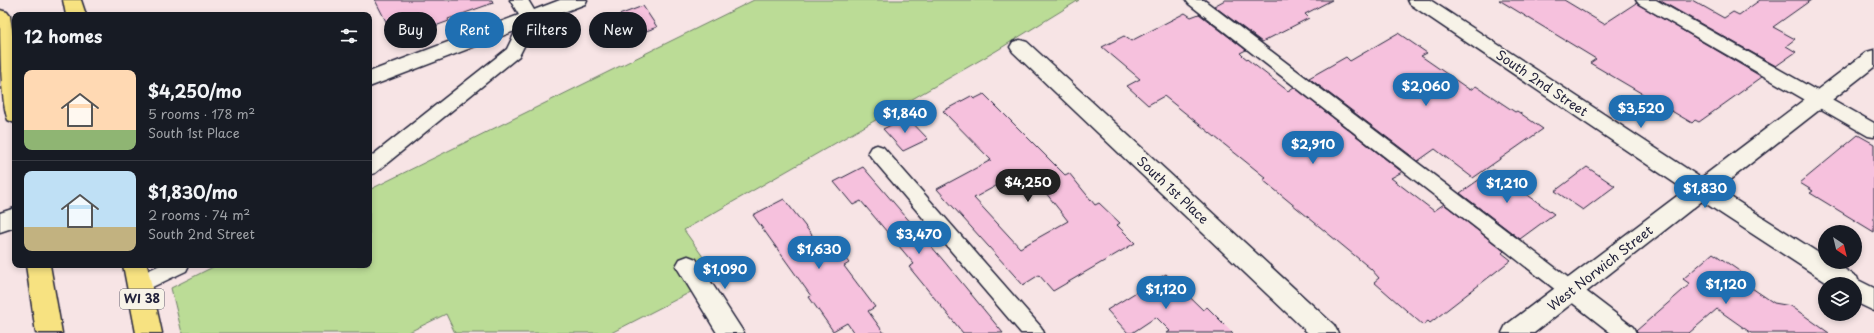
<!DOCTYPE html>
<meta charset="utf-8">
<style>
body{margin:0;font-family:"Playpen Sans",sans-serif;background:#20242c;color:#f1f3f6;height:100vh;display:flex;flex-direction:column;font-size:15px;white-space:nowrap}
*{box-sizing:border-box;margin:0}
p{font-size:13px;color:#9ea1a6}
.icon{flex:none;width:22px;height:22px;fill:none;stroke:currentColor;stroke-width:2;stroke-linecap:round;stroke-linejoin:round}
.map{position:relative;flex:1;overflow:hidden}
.panel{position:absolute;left:12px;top:12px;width:360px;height:256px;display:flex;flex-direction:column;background:#171b24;border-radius:8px;box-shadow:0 2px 6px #0003}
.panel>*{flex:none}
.hud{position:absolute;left:384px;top:12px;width:380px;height:36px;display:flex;gap:8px}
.needle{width:26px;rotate:145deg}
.buttons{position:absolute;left:1818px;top:225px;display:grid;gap:8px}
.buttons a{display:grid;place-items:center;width:44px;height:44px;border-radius:50%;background:#171b24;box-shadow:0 2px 6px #0003;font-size:20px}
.price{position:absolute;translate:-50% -34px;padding:0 9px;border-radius:14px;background:#1f6fb2;color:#fff;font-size:13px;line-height:26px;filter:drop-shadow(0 1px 2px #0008)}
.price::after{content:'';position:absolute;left:50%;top:24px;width:12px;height:9px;margin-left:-6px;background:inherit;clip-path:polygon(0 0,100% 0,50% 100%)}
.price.current{background:#222;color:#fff}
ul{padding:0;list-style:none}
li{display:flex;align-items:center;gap:12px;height:100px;padding:0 12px}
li+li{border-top:1px solid #363941}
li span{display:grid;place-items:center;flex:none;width:112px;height:80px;border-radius:8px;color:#555}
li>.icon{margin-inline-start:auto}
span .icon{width:48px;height:48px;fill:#fffc;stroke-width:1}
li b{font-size:17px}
h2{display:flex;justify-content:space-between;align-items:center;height:48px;padding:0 12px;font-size:17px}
.tag{padding:0 14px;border-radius:18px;background:#171b24;box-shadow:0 2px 6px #0003;font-size:14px;line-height:36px}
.tag.current{background:#1f6fb2;color:#fff}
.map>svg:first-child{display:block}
.green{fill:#bbdc96;stroke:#6e7f68}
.building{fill:#f6c1dd;stroke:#22223b;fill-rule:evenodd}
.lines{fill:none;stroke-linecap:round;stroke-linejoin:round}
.service-casing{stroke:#22223b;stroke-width:3}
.minor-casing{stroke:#22223b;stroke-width:3}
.primary-casing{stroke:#22223b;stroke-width:3}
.service{fill:#f7f3e8;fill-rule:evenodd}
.minor{fill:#f7f3e8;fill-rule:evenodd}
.primary{fill:#f7e281;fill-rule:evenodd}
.labels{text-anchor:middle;stroke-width:3.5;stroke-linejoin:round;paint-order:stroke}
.shield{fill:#f7f3e8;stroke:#62616f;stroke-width:1}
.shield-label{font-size:12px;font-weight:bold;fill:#22223b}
.street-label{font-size:13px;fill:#22223b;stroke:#f7f3e8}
</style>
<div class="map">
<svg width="1874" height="333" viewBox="0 0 1874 333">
<rect width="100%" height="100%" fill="#f7e4e5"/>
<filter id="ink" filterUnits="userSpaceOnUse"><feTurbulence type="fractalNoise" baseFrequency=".025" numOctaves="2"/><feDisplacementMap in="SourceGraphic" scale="8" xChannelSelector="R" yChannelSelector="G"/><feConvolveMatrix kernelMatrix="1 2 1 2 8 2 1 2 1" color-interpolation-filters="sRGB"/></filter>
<g filter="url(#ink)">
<!-- green -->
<path class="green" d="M 754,0 L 1079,0 L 996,51 L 684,230 L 718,278 L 611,333 L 455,333 L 446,314 L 407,333 L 182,333 L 171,288 L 217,265 L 369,265 L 369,190 Z"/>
<!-- building -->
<path class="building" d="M 375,0 L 492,0 L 493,3 L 448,19 L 449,21 L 416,33 L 414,32 L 395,39 Z
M 1225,0 L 1332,0 L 1305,14 L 1309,18 L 1262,42 L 1214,6 Z
M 1499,0 L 1564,0 L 1604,24 L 1636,3 L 1762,77 L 1699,122 L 1695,120 L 1692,123 L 1590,63 L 1596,59 Z
M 1659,0 L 1692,0 L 1724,18 L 1733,12 L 1739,15 L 1760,0 L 1811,0 L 1773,27 L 1795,39 L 1786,46 L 1796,52 L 1776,66 Z
M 643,6 L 657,27 L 633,36 L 619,15 Z
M 1185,13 L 1191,17 L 1199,14 L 1246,50 L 1240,53 L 1243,56 L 1288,91 L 1294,87 L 1402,172 L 1391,178 L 1434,211 L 1444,204 L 1504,251 L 1502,253 L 1511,260 L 1430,323 L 1428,321 L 1423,325 L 1374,282 L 1379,278 L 1371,269 L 1263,180 L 1266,178 L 1164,96 L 1148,105 L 1127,86 L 1140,79 L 1102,47 L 1124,36 L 1131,41 Z
M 1398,33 L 1427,53 L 1421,56 L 1470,90 L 1476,86 L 1515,112 L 1517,111 L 1543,129 L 1473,178 L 1435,149 L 1418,161 L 1309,78 L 1346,57 L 1350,61 Z
M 984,94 L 1065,175 L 1069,173 L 1095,205 L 1099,203 L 1120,223 L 1117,225 L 1135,243 L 1053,291 L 1039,275 L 1023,285 L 937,189 L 991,160 L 943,111 L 971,96 L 974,99 ZM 1027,169 L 1068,221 L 1020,248 L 974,198 Z
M 907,117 L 928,139 L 903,151 L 883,129 Z
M 1858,135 L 1874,144 L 1874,232 L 1810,193 L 1813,191 L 1800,183 Z
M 863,167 L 943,260 L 1003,333 L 963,333 L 909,267 L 914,264 L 861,201 L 853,205 L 834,182 Z
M 1587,167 L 1615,186 L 1583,210 L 1555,191 Z
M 1493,170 L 1554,214 L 1520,239 L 1460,193 Z
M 784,199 L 819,244 L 830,239 L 849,263 L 844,266 L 875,307 L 868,311 L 884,333 L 854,333 L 847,323 L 833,331 L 809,297 L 811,296 L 753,215 Z
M 1713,253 L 1751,279 L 1746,284 L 1774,303 L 1791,306 L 1829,333 L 1751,333 L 1717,309 L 1689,333 L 1637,333 L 1636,331 L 1690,284 L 1683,279 Z
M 1166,274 L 1203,310 L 1207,307 L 1233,333 L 1167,333 L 1170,331 L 1156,317 L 1132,333 L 1128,333 L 1107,310 Z"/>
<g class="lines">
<!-- service casing -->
<g class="service-casing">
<path id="service" d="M 1186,0 L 1204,0 L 1633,327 L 1636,333 L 1611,333 L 1189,4 Z
M 1636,0 L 1656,0 L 1874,123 L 1874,137 L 1868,136 L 1639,4 Z
M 530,13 L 536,14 L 538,18 L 519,56 L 375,173 L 369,175 L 369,158 L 507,49 L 524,14 Z
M 877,145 L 883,147 L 1041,327 L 1044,333 L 1021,333 L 871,157 L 868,152 L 871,147 Z
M 160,265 L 189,265 L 186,271 L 146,290 L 139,292 L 132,290 L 129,284 L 132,278 Z"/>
</g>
<!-- minor casing -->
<g class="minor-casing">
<path id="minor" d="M 510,0 L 528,0 L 534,10 L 560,0 L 587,0 L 585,4 L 369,87 L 369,72 L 519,15 Z
M 1408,0 L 1430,0 L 1701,178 L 1867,52 L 1874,50 L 1874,67 L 1718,189 L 1825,257 L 1825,262 L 1833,262 L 1857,277 L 1858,280 L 1874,288 L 1874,311 L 1855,302 L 1855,284 L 1829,284 L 1702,201 L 1534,333 L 1502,333 L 1506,325 L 1685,190 L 1410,4 Z
M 1020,40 L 1027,42 L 1334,325 L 1338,333 L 1308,333 L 1013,52 L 1010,47 L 1013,42 Z
M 15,208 L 15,227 L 0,232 L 0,213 Z
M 688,256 L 696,259 L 744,333 L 717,333 L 676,266 L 680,259 Z"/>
</g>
<!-- primary casing -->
<g class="primary-casing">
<path id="primary" d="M 63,0 L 81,0 L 86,15 L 66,15 Z
M 0,10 L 7,12 L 10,16 L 15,49 L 15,123 L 8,120 C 0,100 0,36 0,10 Z
M 26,265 L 50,265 L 62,333 L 36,333 Z
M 123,265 L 147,265 L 162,333 L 136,333 Z"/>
</g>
<!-- service -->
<use href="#service" class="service"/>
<!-- minor -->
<use href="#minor" class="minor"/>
<!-- primary -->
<use href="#primary" class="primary"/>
</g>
</g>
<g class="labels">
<!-- shield labels -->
<rect class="shield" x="120" y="289" width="44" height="20" rx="3"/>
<g class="shield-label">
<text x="142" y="303">WI 38</text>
</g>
<!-- street labels -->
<g class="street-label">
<text transform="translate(1542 83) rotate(34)" y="5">South 2nd Street</text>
<text transform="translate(1173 190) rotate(43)" y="5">South 1st Place</text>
<text transform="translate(1600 268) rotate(-38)" y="5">West Norwich Street</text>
</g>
</g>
</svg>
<div class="buttons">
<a><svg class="needle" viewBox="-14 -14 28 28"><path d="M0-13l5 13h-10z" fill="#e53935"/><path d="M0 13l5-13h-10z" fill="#9ea1a6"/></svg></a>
<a><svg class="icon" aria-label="layers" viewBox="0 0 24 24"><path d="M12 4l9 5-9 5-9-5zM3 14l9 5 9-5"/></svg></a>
</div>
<b class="price" style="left:1426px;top:107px">$2,060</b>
<b class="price" style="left:1641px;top:129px">$3,520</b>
<b class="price" style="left:905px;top:134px">$1,840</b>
<b class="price" style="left:1313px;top:165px">$2,910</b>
<b class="price current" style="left:1028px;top:203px">$4,250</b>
<b class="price" style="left:1507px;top:204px">$1,210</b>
<b class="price" style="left:1705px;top:209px">$1,830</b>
<b class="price" style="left:919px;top:255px">$3,470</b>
<b class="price" style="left:819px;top:270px">$1,630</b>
<b class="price" style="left:725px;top:290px">$1,090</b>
<b class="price" style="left:1726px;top:305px">$1,120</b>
<b class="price" style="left:1166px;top:310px">$1,120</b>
<div class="hud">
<a class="tag">Buy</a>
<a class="tag current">Rent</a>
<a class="tag">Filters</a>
<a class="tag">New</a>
</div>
<section class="panel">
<h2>12 homes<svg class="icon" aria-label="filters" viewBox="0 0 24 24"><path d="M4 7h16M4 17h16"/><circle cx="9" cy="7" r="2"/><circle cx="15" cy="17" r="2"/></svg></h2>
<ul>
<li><span style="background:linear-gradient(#ffd9b3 75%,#8fb573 0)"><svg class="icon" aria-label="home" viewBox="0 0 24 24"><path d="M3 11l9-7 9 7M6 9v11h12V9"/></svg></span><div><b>$4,250/mo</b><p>5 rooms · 178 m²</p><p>South 1st Place</p></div></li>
<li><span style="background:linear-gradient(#bfe0f5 70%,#c2b280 0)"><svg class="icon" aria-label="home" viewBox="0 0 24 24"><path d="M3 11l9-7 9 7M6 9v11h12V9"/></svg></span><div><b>$1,830/mo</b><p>2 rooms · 74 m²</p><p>South 2nd Street</p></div></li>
</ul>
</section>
</div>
